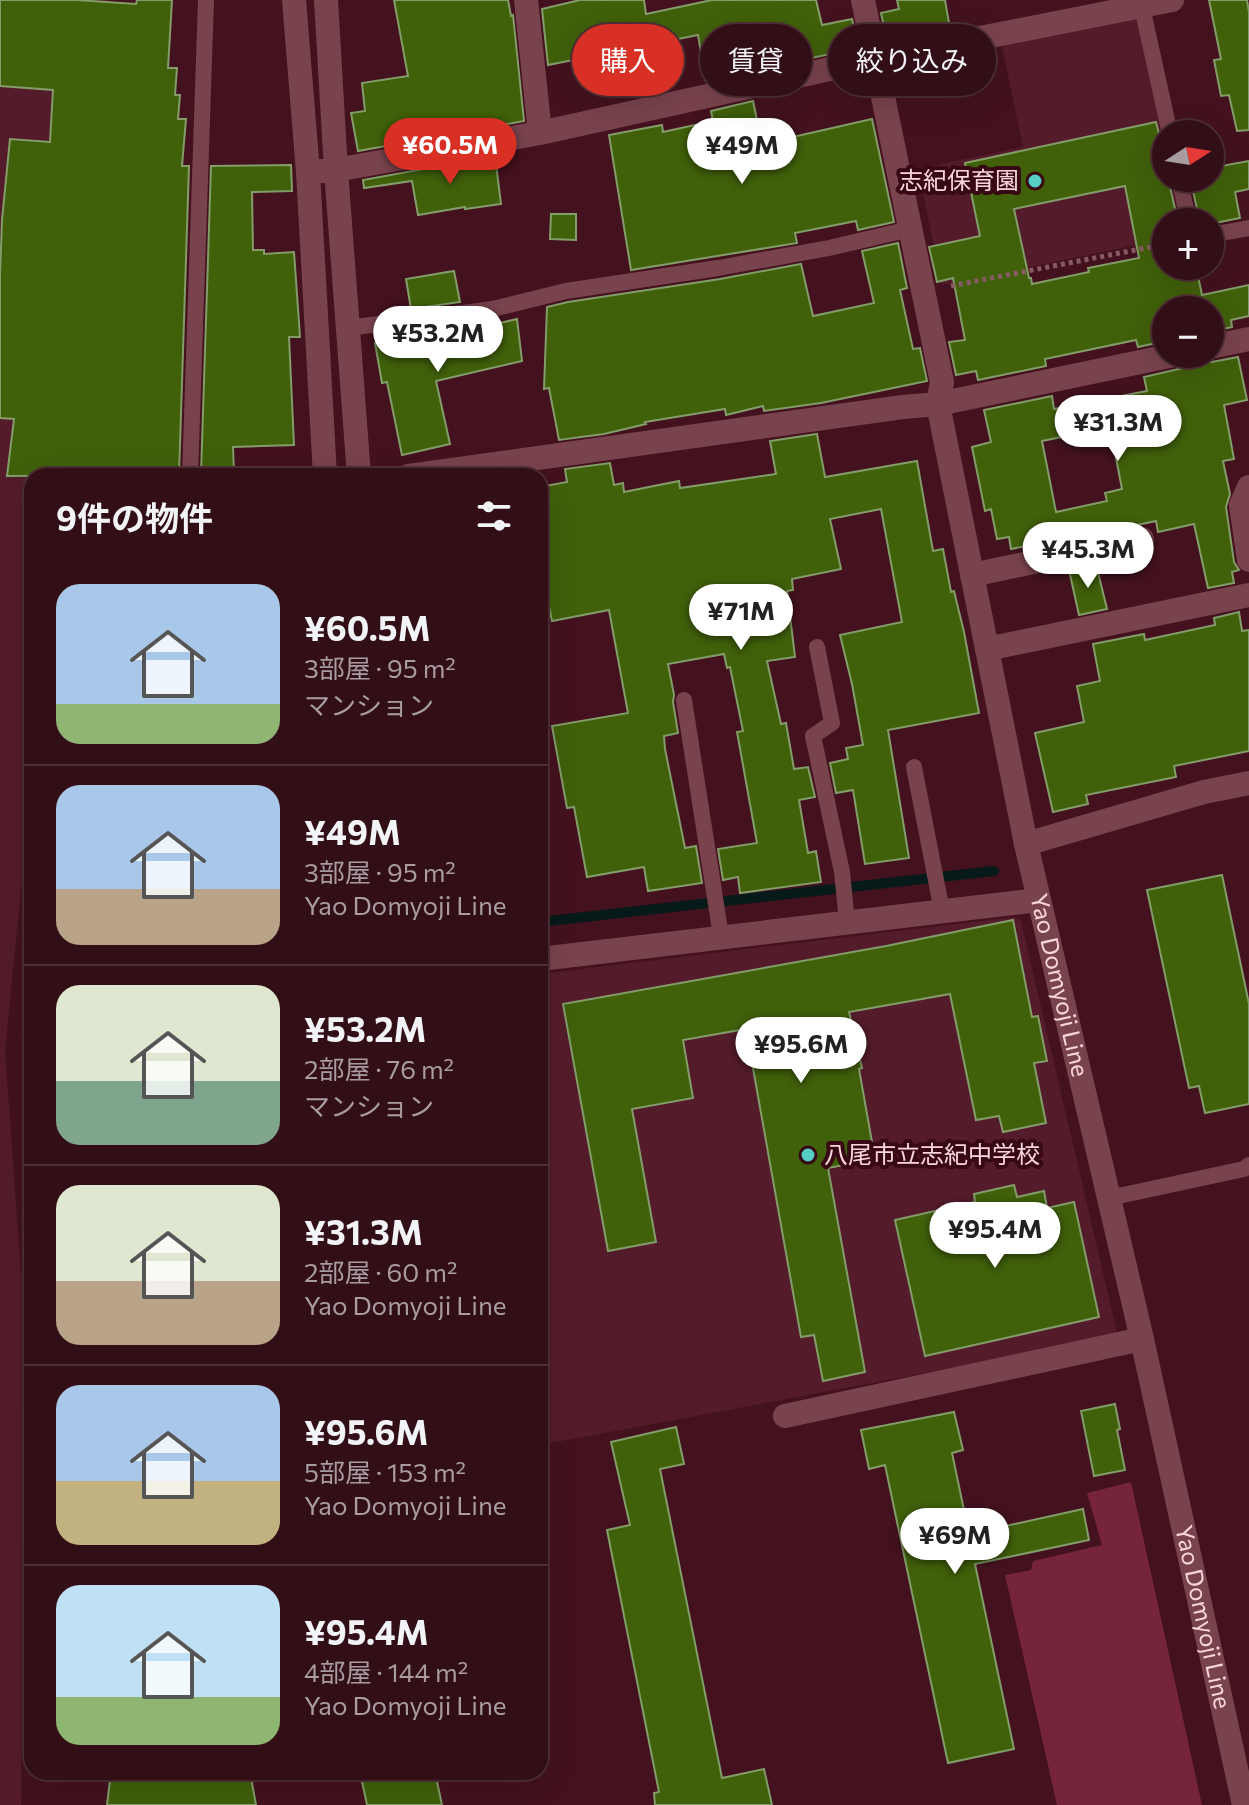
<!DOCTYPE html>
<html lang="ja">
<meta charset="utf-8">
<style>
body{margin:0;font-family:Commissioner,"Noto Sans JP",sans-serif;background:#3d1c23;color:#f1f3f6;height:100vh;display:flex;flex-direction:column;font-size:30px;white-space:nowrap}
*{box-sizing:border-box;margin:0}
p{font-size:26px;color:#a89ca1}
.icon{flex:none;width:44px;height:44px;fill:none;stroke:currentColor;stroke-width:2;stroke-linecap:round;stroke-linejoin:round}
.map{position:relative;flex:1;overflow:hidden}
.sheet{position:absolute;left:24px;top:468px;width:524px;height:1312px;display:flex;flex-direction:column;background:#320e16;border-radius:24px;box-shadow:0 8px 32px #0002,0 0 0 2px #4d2e35}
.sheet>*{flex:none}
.guide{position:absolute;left:572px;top:24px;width:556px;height:72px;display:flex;gap:16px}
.needle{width:52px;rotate:78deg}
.controls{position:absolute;left:1152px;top:120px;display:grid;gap:16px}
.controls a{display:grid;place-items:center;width:72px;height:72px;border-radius:50%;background:#320e16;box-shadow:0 8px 32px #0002,0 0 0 2px #4d2e35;font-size:40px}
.price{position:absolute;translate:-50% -68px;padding:0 18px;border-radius:28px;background:#fff;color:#222;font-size:26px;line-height:52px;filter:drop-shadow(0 2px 4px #0008)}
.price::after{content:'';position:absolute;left:50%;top:48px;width:24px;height:18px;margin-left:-12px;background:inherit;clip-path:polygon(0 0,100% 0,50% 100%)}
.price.selected{background:#d93025;color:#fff}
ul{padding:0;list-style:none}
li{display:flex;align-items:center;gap:24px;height:200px;padding:0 32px}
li+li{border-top:2px solid #4d2e35}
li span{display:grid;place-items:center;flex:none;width:224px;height:160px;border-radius:24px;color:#555}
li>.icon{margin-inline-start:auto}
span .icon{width:96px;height:96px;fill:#fffc;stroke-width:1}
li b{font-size:34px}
h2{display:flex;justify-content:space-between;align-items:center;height:96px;padding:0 32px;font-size:34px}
.tag{padding:0 28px;border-radius:36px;background:#320e16;box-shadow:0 8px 32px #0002,0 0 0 2px #4d2e35;font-size:28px;line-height:72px}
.tag.selected{background:#d93025;color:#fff}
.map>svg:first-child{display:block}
.built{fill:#541c2a}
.green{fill:#762439}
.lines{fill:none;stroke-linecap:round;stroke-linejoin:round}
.stream{stroke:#051a19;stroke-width:10}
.building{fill:#41600a;stroke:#849c6a;stroke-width:2;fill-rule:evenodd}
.path{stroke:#875b65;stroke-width:5;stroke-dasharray:4 4;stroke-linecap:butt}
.lane{stroke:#79434d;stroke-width:16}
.street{stroke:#79434d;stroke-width:24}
.secondary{stroke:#79434d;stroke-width:24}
.poi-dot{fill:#55cec5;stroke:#380815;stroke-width:3}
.labels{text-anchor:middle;stroke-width:8;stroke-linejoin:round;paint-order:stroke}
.poi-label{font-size:24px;fill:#f8d6db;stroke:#380815;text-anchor:end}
.street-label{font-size:24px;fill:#f8d6db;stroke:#380815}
</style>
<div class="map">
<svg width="1249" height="1805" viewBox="0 0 1249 1805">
<rect width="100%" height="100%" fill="#43121e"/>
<!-- built -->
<path class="built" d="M 0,0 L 109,0 L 62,476 L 32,476 L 32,781 L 5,1050 L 21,1272 L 22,1470 L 32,1333 L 32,1541 L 21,1543 L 21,1805 L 0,1805 Z
M 1140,12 L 1166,138 L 1166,178 L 1174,178 L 1183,222 L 1166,222 L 1166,239 L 942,285 L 918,169 L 1023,147 L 1001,42 Z
M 1014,917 L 1021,921 L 1118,1337 L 540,1445 L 540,974 Z
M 32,1034 L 32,1155 L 21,1035 Z"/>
<!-- green -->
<path class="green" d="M 1131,1482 L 1202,1805 L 1057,1805 L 1005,1575 L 1031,1570 L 1033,1561 L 1102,1545 L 1087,1493 Z"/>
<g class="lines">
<!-- stream -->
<path class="stream" d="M 540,922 L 994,871"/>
</g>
<!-- building -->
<path class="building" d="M 0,0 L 77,0 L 136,4 L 137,0 L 172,0 L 168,68 L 177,68 L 175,95 L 180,95 L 178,119 L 186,119 L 182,166 L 189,166 L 179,475 L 7,476 L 14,419 L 0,418 L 0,275 L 2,220 L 10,139 L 50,142 L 53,90 L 0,86 Z
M 394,0 L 508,0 L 511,16 L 513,15 L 524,121 L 358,151 L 351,113 L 365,111 L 362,83 L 408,76 Z
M 580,0 L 644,0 L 646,14 L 712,0 L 816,0 L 822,25 L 852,19 L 858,48 L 706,81 L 698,35 L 548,65 L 542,9 Z
M 897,0 L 945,0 L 950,29 L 887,41 L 881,13 L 899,9 Z
M 1209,0 L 1247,0 L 1249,12 L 1249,130 L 1237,131 L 1229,95 L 1221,96 L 1214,60 L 1221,59 Z
M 753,101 L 762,144 L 872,119 L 894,222 L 858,230 L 856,221 L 795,233 L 797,243 L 631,270 L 609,135 L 662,125 L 663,132 L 713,121 L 711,111 Z
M 1156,122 L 1166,162 L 1166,178 L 1168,178 L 1178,222 L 1166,222 L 1166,266 L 1196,266 L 1202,295 L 1249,285 L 1249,316 L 1231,320 L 1232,327 L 1210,332 L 1210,310 L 1166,310 L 1166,341 L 1138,347 L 1136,340 L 1045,359 L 1046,366 L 978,380 L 976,371 L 956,375 L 949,342 L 965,340 L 953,278 L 937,282 L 929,247 L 980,236 L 965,163 ZM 1125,186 L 1139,258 L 1088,268 L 1089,272 L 1032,284 L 1031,278 L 1029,278 L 1014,209 Z
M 495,156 L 501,204 L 465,209 L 465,207 L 418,215 L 412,181 L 364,188 L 363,180 Z
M 1249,161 L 1249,189 L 1235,192 L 1240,218 L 1210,224 L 1210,222 L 1200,222 L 1190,178 L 1210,178 L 1210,168 Z
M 291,165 L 292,191 L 252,192 L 253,250 L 264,250 L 264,254 L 294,252 L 300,337 L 289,337 L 294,445 L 233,447 L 234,473 L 201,474 L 211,166 Z
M 551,214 L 576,214 L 576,240 L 550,239 Z
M 898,243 L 907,288 L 900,290 L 913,349 L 920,348 L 927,381 L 821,403 L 764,411 L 763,406 L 726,415 L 725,409 L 645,422 L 646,424 L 604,434 L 559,440 L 549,388 L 544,389 L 547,307 L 568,302 L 720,279 L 801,264 L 813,316 L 874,303 L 862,251 Z
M 454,271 L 460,302 L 411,309 L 406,279 Z
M 517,319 L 522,361 L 436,381 L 450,444 L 402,455 L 387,382 L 382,383 L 375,343 L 416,336 L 415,330 L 464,324 L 466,331 Z
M 1194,354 L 1197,354 L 1205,361 L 1212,362 L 1238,357 L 1247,400 L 1224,405 L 1234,459 L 1223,461 L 1230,494 L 1226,507 L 1234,562 L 1239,570 L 1232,572 L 1234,583 L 1208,588 L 1194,524 L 1158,532 L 1156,521 L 1062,541 L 1062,539 L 1011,549 L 1009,537 L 997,539 L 991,509 L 985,511 L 972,447 L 991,442 L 984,410 L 1052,396 L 1054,409 L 1147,391 L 1144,377 L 1183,368 L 1190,365 ZM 1110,427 L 1122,489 L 1105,493 L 1107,501 L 1056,512 L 1042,441 Z
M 817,434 L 825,477 L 917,461 L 933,551 L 943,549 L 951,592 L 954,591 L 964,632 L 979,713 L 888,730 L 909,858 L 865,864 L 853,790 L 836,793 L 830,763 L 848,759 L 846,748 L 863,745 L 852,684 L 840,635 L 902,622 L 881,509 L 830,519 L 841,569 L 792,579 L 793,590 L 787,591 L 795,657 L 767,661 L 781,724 L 786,723 L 794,769 L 808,767 L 815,797 L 799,800 L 808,853 L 816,851 L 821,882 L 740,893 L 738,877 L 723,880 L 718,849 L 757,843 L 737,732 L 743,731 L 730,667 L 727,668 L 724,654 L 668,664 L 674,695 L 673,702 L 678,733 L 664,736 L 665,749 L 685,848 L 696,846 L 702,883 L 648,891 L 644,867 L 587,877 L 574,807 L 567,808 L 552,726 L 628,713 L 609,610 L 552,621 L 540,563 L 540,487 L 567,482 L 565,469 L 610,463 L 614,485 L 623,483 L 624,492 L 679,481 L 680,488 L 776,474 L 770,441 Z
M 1096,564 L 1107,609 L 1079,615 L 1069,570 Z
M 1239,612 L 1242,631 L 1249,630 L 1249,751 L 1174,766 L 1176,777 L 1086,795 L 1088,804 L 1053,812 L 1035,733 L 1084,722 L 1077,686 L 1100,681 L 1093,644 L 1144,634 L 1145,640 L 1215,625 L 1214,618 Z
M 1222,875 L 1249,1004 L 1249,1104 L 1205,1113 L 1199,1086 L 1189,1088 L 1147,890 Z
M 1013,920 L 1032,1017 L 1038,1016 L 1047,1061 L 1034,1063 L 1046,1123 L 1003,1132 L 999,1116 L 976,1120 L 950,994 L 849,1012 L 862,1068 L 859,1069 L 875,1159 L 828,1168 L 865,1372 L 823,1381 L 814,1335 L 801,1337 L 746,1029 L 683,1040 L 693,1098 L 632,1109 L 656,1242 L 608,1251 L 563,1004 L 886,946 Z
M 1014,1185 L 1017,1197 L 1044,1191 L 1047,1208 L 1074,1202 L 1099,1317 L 925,1356 L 895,1220 L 975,1202 L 974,1194 Z
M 1115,1404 L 1120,1429 L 1117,1430 L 1125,1470 L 1094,1476 L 1081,1411 Z
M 954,1412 L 963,1450 L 952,1453 L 969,1534 L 1083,1509 L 1089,1540 L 975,1564 L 1014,1749 L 948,1763 L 885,1465 L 869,1469 L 861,1430 Z
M 676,1427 L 684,1464 L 660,1469 L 722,1778 L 764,1769 L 772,1805 L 655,1805 L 654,1793 L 659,1792 L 607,1530 L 630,1525 L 611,1442 Z
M 111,1772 L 250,1772 L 256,1805 L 107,1805 Z
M 360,1772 L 435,1772 L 442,1805 L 367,1805 Z"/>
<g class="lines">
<!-- path -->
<path class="path" d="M 951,286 L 1166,244"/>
<!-- lane -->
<path class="lane" d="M 1142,7 L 1170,134
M 1179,178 L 1189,222
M 1210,235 L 1249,228
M 348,328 L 493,309 L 566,291 L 718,268 L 829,248 L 910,229
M 190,476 L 206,0
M 817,647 L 832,723 L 813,736 L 842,872 L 847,922
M 684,700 L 721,936
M 914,767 L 942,911
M 1109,1198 L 1244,1169 L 1249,1165"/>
<!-- street -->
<path class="street" d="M 294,0 L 308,172 L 325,476
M 326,0 L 336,170 L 359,476
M 526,0 L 540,133
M 308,172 L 336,170 L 540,133 L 875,59 L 1172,0
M 409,476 L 903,407 L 938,404 L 942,382 L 863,0
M 1249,487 L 1241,505 L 1249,560
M 972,575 L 1142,539
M 987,649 L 1249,595
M 1026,844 L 1204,792 L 1249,783
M 540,959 L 1038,900
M 785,1416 L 1142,1339"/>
<!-- secondary -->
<g class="secondary">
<path d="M 1210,347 L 1249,339"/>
<path id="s1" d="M 1179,354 L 938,404 L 1026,844 L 1142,1339 L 1244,1805"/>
</g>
</g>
<!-- markers -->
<g class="poi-dot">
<circle cx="1035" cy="181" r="8"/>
<circle cx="808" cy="1155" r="8"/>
</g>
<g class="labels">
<!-- poi labels -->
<g class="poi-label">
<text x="1019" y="189">志紀保育園</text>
<text x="824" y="1163" text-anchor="start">八尾市立志紀中学校</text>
</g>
<!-- street labels -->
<g class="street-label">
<text dy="8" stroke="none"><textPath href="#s1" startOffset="840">Yao Domyoji Line</textPath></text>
<text dy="8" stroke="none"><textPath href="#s1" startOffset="1488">Yao Domyoji Line</textPath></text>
</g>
</g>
</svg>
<div class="controls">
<a><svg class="needle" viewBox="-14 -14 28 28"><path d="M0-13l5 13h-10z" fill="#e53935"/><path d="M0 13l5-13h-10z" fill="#a89ca1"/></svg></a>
<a>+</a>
<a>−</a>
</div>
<b class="price selected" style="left:450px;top:186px">¥60.5M</b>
<b class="price" style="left:742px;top:186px">¥49M</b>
<b class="price" style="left:438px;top:374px">¥53.2M</b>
<b class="price" style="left:1118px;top:463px">¥31.3M</b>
<b class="price" style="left:1088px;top:590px">¥45.3M</b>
<b class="price" style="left:741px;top:652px">¥71M</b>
<b class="price" style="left:801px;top:1085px">¥95.6M</b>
<b class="price" style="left:995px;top:1270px">¥95.4M</b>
<b class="price" style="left:955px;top:1576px">¥69M</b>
<div class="guide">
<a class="tag selected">購入</a>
<a class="tag">賃貸</a>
<a class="tag">絞り込み</a>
</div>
<section class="sheet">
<h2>9件の物件<svg class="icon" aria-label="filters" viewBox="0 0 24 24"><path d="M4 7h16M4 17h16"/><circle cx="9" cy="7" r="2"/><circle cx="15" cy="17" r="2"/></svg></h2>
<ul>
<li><span style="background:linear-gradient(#a9c7e8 75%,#8fb573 0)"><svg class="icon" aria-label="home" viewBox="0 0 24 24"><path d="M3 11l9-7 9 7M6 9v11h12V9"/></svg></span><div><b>¥60.5M</b><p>3部屋 · 95 m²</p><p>マンション</p></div></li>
<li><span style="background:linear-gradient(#a9c7e8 65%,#b9a48a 0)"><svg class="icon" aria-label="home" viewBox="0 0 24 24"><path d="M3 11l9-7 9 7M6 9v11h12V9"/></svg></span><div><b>¥49M</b><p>3部屋 · 95 m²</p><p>Yao Domyoji Line</p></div></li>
<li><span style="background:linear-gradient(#dfe7d0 60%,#7fa58c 0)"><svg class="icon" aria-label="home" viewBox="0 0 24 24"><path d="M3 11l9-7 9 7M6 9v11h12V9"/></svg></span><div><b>¥53.2M</b><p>2部屋 · 76 m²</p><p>マンション</p></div></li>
<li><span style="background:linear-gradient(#dfe7d0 60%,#b9a48a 0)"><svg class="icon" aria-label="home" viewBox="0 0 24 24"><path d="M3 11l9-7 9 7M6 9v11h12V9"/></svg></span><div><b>¥31.3M</b><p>2部屋 · 60 m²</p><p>Yao Domyoji Line</p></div></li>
<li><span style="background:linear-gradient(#a9c7e8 60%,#c2b280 0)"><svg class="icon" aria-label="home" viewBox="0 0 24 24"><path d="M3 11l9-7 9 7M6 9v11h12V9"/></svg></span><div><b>¥95.6M</b><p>5部屋 · 153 m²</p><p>Yao Domyoji Line</p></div></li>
<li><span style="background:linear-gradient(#bfe0f5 70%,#8fb573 0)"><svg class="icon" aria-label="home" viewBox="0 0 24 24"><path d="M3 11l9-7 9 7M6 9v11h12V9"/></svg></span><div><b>¥95.4M</b><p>4部屋 · 144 m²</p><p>Yao Domyoji Line</p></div></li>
</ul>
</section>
</div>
